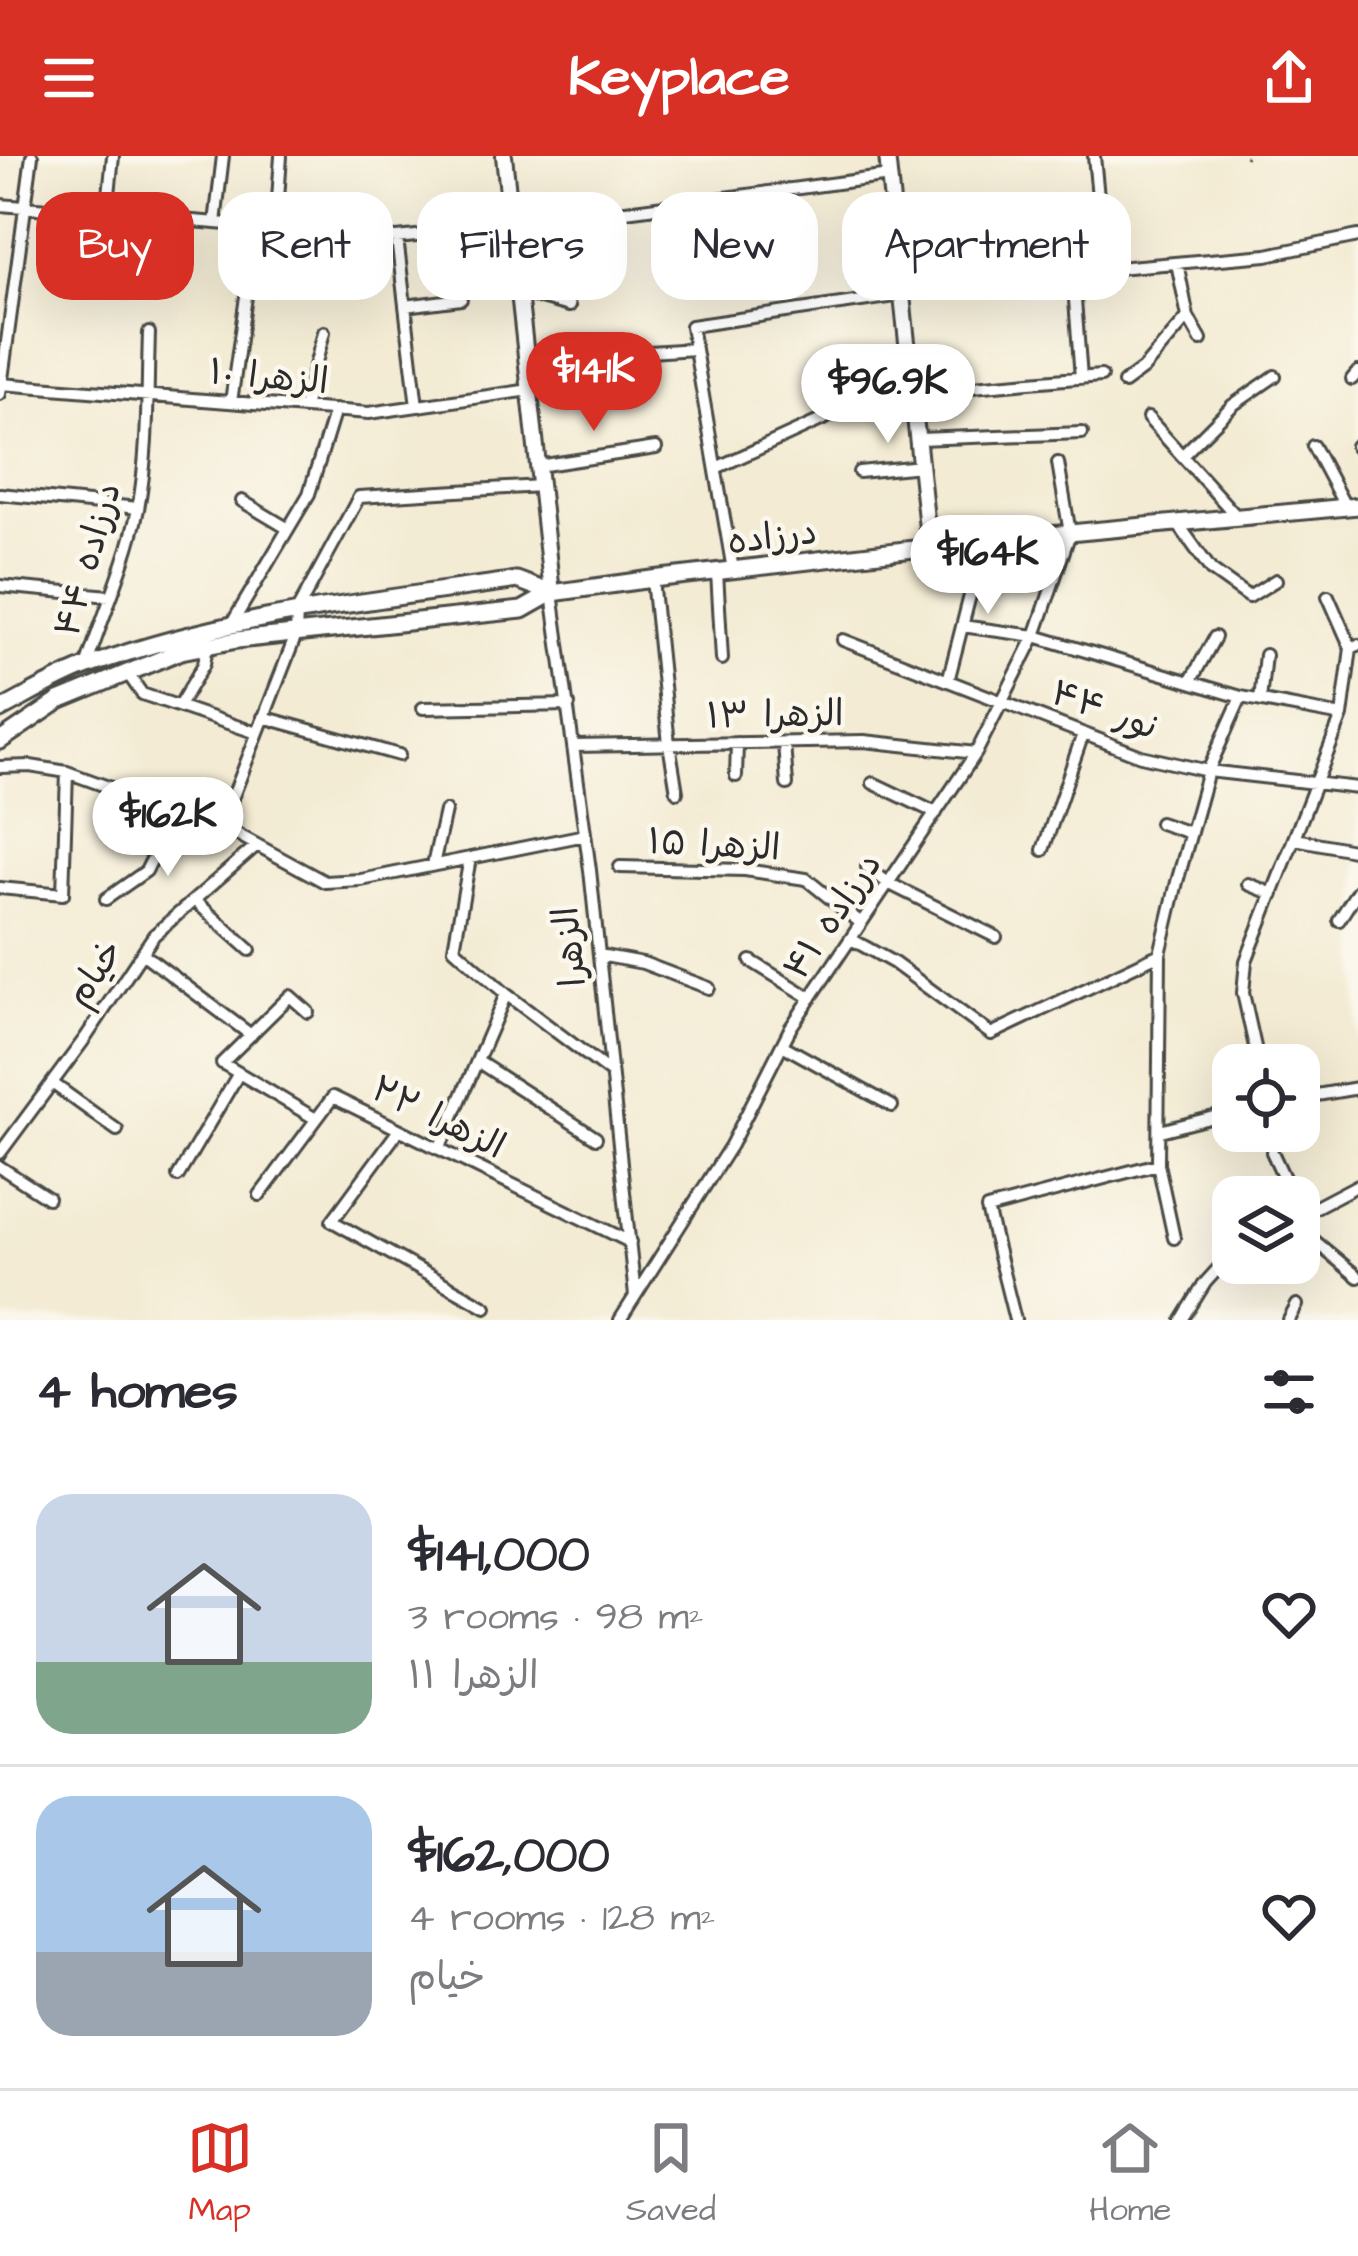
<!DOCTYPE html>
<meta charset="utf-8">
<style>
body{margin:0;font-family:"Architects Daughter","Playpen Sans Arabic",sans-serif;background:#f7f7f7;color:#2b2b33;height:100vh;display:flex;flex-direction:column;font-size:45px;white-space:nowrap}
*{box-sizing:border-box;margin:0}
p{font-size:39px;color:#7c7c81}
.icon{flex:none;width:66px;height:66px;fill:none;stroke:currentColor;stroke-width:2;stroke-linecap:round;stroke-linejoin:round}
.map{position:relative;height:1164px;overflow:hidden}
.side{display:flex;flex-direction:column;background:#fff;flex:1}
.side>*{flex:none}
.hud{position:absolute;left:36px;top:36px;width:1287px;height:108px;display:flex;gap:24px}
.controls{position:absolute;left:1212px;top:888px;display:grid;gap:24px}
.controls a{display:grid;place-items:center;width:108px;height:108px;border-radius:24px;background:#fff;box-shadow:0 12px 48px #0002;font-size:60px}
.price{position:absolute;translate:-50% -102px;padding:0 27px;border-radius:42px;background:#fff;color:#222;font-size:39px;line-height:78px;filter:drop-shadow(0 3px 6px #0008)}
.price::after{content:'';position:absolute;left:50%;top:72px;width:36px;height:27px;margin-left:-18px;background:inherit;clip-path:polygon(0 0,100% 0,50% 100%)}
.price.on{background:#d93025;color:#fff}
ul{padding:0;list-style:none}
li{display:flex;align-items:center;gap:36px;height:300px;padding:0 36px}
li+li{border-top:3px solid #e1e1e2}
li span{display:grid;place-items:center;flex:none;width:336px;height:240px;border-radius:36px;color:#555}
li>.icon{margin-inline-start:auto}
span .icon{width:144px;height:144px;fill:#fffc;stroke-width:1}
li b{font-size:51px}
h2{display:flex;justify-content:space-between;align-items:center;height:144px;padding:0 36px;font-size:51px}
.chip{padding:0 42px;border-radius:36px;background:#fff;box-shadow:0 12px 48px #0002;font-size:42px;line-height:108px}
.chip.on{background:#d93025;color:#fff}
header{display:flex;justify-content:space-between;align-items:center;height:156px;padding:0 36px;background:#d93025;color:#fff;font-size:54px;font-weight:800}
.tabs{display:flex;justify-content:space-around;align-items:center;height:168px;border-top:3px solid #e1e1e2;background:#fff;font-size:33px;color:#7c7c81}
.tabs a{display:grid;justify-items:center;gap:6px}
.tabs .on{color:#d93025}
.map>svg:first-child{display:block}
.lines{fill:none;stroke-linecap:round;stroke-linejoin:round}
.minor-casing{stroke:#494844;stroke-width:16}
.tertiary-casing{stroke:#494844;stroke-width:20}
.secondary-casing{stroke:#494844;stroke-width:21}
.path{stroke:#494844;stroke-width:3;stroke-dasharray:9 9;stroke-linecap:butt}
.minor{stroke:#fff;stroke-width:10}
.tertiary{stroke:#fff;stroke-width:14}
.secondary{stroke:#fff;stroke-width:15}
.labels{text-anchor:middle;stroke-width:9;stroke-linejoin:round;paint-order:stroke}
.street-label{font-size:36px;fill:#2b2b2b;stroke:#fbf7ec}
</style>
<header><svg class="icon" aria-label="menu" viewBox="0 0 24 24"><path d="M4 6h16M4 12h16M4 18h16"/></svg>Keyplace<svg class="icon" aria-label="share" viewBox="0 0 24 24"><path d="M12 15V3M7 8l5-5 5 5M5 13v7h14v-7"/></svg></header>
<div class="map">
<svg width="1358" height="1164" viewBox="0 0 1358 1164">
<rect width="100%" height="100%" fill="#fbf7ec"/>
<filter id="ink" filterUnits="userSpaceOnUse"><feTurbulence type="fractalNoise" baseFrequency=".00833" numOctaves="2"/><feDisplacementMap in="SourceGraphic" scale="24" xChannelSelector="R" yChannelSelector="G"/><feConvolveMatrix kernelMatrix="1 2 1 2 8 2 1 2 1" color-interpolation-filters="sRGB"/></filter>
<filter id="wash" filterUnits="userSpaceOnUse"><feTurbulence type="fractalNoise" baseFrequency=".004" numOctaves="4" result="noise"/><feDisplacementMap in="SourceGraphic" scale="48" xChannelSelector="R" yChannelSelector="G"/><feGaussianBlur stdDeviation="2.7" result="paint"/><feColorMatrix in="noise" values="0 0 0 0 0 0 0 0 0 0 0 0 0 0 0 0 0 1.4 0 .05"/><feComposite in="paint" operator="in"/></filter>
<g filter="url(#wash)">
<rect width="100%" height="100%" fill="#f3ebd3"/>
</g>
<g filter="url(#ink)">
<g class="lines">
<!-- minor casing -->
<g class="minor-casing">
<path id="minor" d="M 1094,0 L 1105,113 L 1267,99 L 1358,80
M 0,49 L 397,82 L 512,70 L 890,20
M 107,58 L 113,0
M 215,67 L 223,0
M 895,68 L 1099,49
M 276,72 L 281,0
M 397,82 L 417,250
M 1177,107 L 1188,161 L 1201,184
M 1073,118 L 1081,222
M 987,120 L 1024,119 L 1022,56
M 519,136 L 569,150
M 405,150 L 461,143
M 649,196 L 695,193
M 1352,223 L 1358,216
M 1124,227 L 1143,213 L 1188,161
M 1,228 L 369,257 L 530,234
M 0,238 L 32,0
M 231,246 L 256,70
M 304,252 L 324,176
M 1148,262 L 1238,362
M 918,283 L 1082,277
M 1313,290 L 1346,352
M 1356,290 L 1358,292
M 1183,299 L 1233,249 L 1275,220
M 538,310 L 656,292
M 716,312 L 854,249 L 913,236 L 1101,220
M 859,316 L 921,310
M 0,338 L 138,352
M 242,345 L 287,372
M 1178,368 L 1211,414 L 1249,441 L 1276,424
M 733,414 L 691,170 L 902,139
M 717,416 L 722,503
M 652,423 L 669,588 L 677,636
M 0,430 L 110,440
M 552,437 L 590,714 L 635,1140
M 1328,440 L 1351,492
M 231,469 L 309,338 L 335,254
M 962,470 L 1035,480 L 1241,541 L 1342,560
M 843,484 L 1141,600 L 1208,615 L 1358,632
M 86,511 C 103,458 127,407 138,353 C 149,295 147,236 149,177
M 126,515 L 142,538 L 257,577
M 948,525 L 984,385
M 1190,526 L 1215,481
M 1260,544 L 1265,499
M 179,550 L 204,508 L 207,490
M 423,552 L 569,549
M 263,561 L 399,599
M 784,587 L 787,628
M 574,590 L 864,585 L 976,597
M 0,611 L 30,610 L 67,616 L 235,677 L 325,726 L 361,724 L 585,679
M 736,620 L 737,587
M 873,627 L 936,657
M 1160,667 L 1190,677
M 221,671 L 296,479 L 297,455 L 359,341 L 541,330
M 1295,683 L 1358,695
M 1043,694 L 1083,578
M 433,709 L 445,655
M 620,711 L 745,714 L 806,723 L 861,767
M 867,711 L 888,727 L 996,781
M 1248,728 L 1273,738
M 0,732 L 63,738 L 67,616
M 106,743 L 146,715 L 176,656
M 194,744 L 250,794
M 1339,764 L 1358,734
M 851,783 L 894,807 L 991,878 L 1160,798
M 142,797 L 251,879
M 599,799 L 643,807 L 709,832
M 751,805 L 811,842
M 506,838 L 611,917
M 308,856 L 290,840 L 222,907 L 316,963
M 782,889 L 892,950
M 477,905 L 596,982
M 1259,909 L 1243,837 L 1246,805 L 1342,560 L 1351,492 L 1358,489
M 52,927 L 117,974
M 1299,942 L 1358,932
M 399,974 L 332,1065 L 486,1151
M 1160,975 L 1233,956
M 439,993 L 506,838 L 454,792 L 470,702
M 1272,996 L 1293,1041
M 0,997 L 86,881 L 154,779 L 257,689
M 1158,1008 L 1174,1082
M 0,1011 L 48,1042
M 178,1020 L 239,917
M 260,1039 L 333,941 L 630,1086
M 1299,1060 L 1358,1029
M 1299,1072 L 1358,1121
M 620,1164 L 731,989 L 791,871 L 976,597 L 1035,480 L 1070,377 L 1058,307
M 1015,1164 L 987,1053 L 1158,1008 L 1160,798 L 1177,726 L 1208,615 L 1241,541
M 1182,1164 L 1205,1127 L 1233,1096
M 1289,1164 L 1297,1149"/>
</g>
<!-- tertiary casing -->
<g class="tertiary-casing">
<path id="tertiary" d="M 504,0 L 552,437
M 887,0 L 929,391"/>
</g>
<!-- secondary casing -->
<g class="secondary-casing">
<path id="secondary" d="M 0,554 C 29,539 60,520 91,509 C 228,459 373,445 517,424 L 552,437
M 0,585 L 59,545 L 181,495 L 237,484 L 522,454 L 552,437 L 652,423 L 984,385 L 1358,350"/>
</g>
<!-- path -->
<path class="path" d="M 1245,2 L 1246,0"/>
<!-- minor -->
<use href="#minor" class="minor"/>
<!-- tertiary -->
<use href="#tertiary" class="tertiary"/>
<!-- secondary -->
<use href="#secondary" class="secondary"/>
</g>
</g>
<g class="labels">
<!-- street labels -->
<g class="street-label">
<text transform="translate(269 219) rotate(5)" y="13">الزهرا ۱۰</text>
<text transform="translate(772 379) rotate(-7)" y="13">درزاده</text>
<text transform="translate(86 403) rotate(-74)" y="13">درزاده ۴۴</text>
<text transform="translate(1105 552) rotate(20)" y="13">نور ۴۴</text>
<text transform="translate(775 557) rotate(-1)" y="13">الزهرا ۱۳</text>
<text transform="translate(714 687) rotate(3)" y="13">الزهرا ۱۵</text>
<text transform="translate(831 759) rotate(-56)" y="13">درزاده ۴۱</text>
<text transform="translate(568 791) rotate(-96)" y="13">الزهرا</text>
<text transform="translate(93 816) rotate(-56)" y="13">خیام</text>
<text transform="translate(439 960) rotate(26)" y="13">الزهرا ۲۲</text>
</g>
</g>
</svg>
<div class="controls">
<a><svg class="icon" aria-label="locate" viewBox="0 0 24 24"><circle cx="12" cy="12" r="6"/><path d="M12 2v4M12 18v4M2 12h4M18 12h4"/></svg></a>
<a><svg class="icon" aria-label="layers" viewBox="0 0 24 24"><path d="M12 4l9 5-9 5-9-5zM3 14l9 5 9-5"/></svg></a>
</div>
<b class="price on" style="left:594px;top:278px">$141K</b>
<b class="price" style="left:888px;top:290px">$96.9K</b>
<b class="price" style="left:988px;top:461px">$164K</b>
<b class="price" style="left:168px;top:723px">$162K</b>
<div class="hud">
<a class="chip on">Buy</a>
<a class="chip">Rent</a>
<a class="chip">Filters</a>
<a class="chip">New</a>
<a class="chip">Apartment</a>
</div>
</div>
<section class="side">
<h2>4 homes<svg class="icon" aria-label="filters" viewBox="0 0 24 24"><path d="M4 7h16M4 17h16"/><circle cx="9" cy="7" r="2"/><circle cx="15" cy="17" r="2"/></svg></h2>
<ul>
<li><span style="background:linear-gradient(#c9d6e8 70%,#7fa58c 0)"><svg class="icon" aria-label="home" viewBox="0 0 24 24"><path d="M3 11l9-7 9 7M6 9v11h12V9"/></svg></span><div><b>$141,000</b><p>3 rooms · 98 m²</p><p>الزهرا ۱۱</p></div><svg class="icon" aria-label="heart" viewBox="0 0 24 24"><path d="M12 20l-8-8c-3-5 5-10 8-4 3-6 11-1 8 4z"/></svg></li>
<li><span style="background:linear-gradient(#a9c7e8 65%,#9aa5b1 0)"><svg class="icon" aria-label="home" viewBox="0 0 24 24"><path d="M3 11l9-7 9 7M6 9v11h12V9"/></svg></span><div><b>$162,000</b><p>4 rooms · 128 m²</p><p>خیام</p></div><svg class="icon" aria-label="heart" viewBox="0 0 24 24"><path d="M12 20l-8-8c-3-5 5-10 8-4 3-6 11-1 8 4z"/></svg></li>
</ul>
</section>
<nav class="tabs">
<a class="on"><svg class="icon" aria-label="map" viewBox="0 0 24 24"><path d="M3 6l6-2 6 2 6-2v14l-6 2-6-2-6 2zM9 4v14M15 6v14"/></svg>Map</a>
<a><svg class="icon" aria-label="saved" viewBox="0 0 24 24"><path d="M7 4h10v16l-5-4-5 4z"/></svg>Saved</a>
<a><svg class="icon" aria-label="home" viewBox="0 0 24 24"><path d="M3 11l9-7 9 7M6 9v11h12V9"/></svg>Home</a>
</nav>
